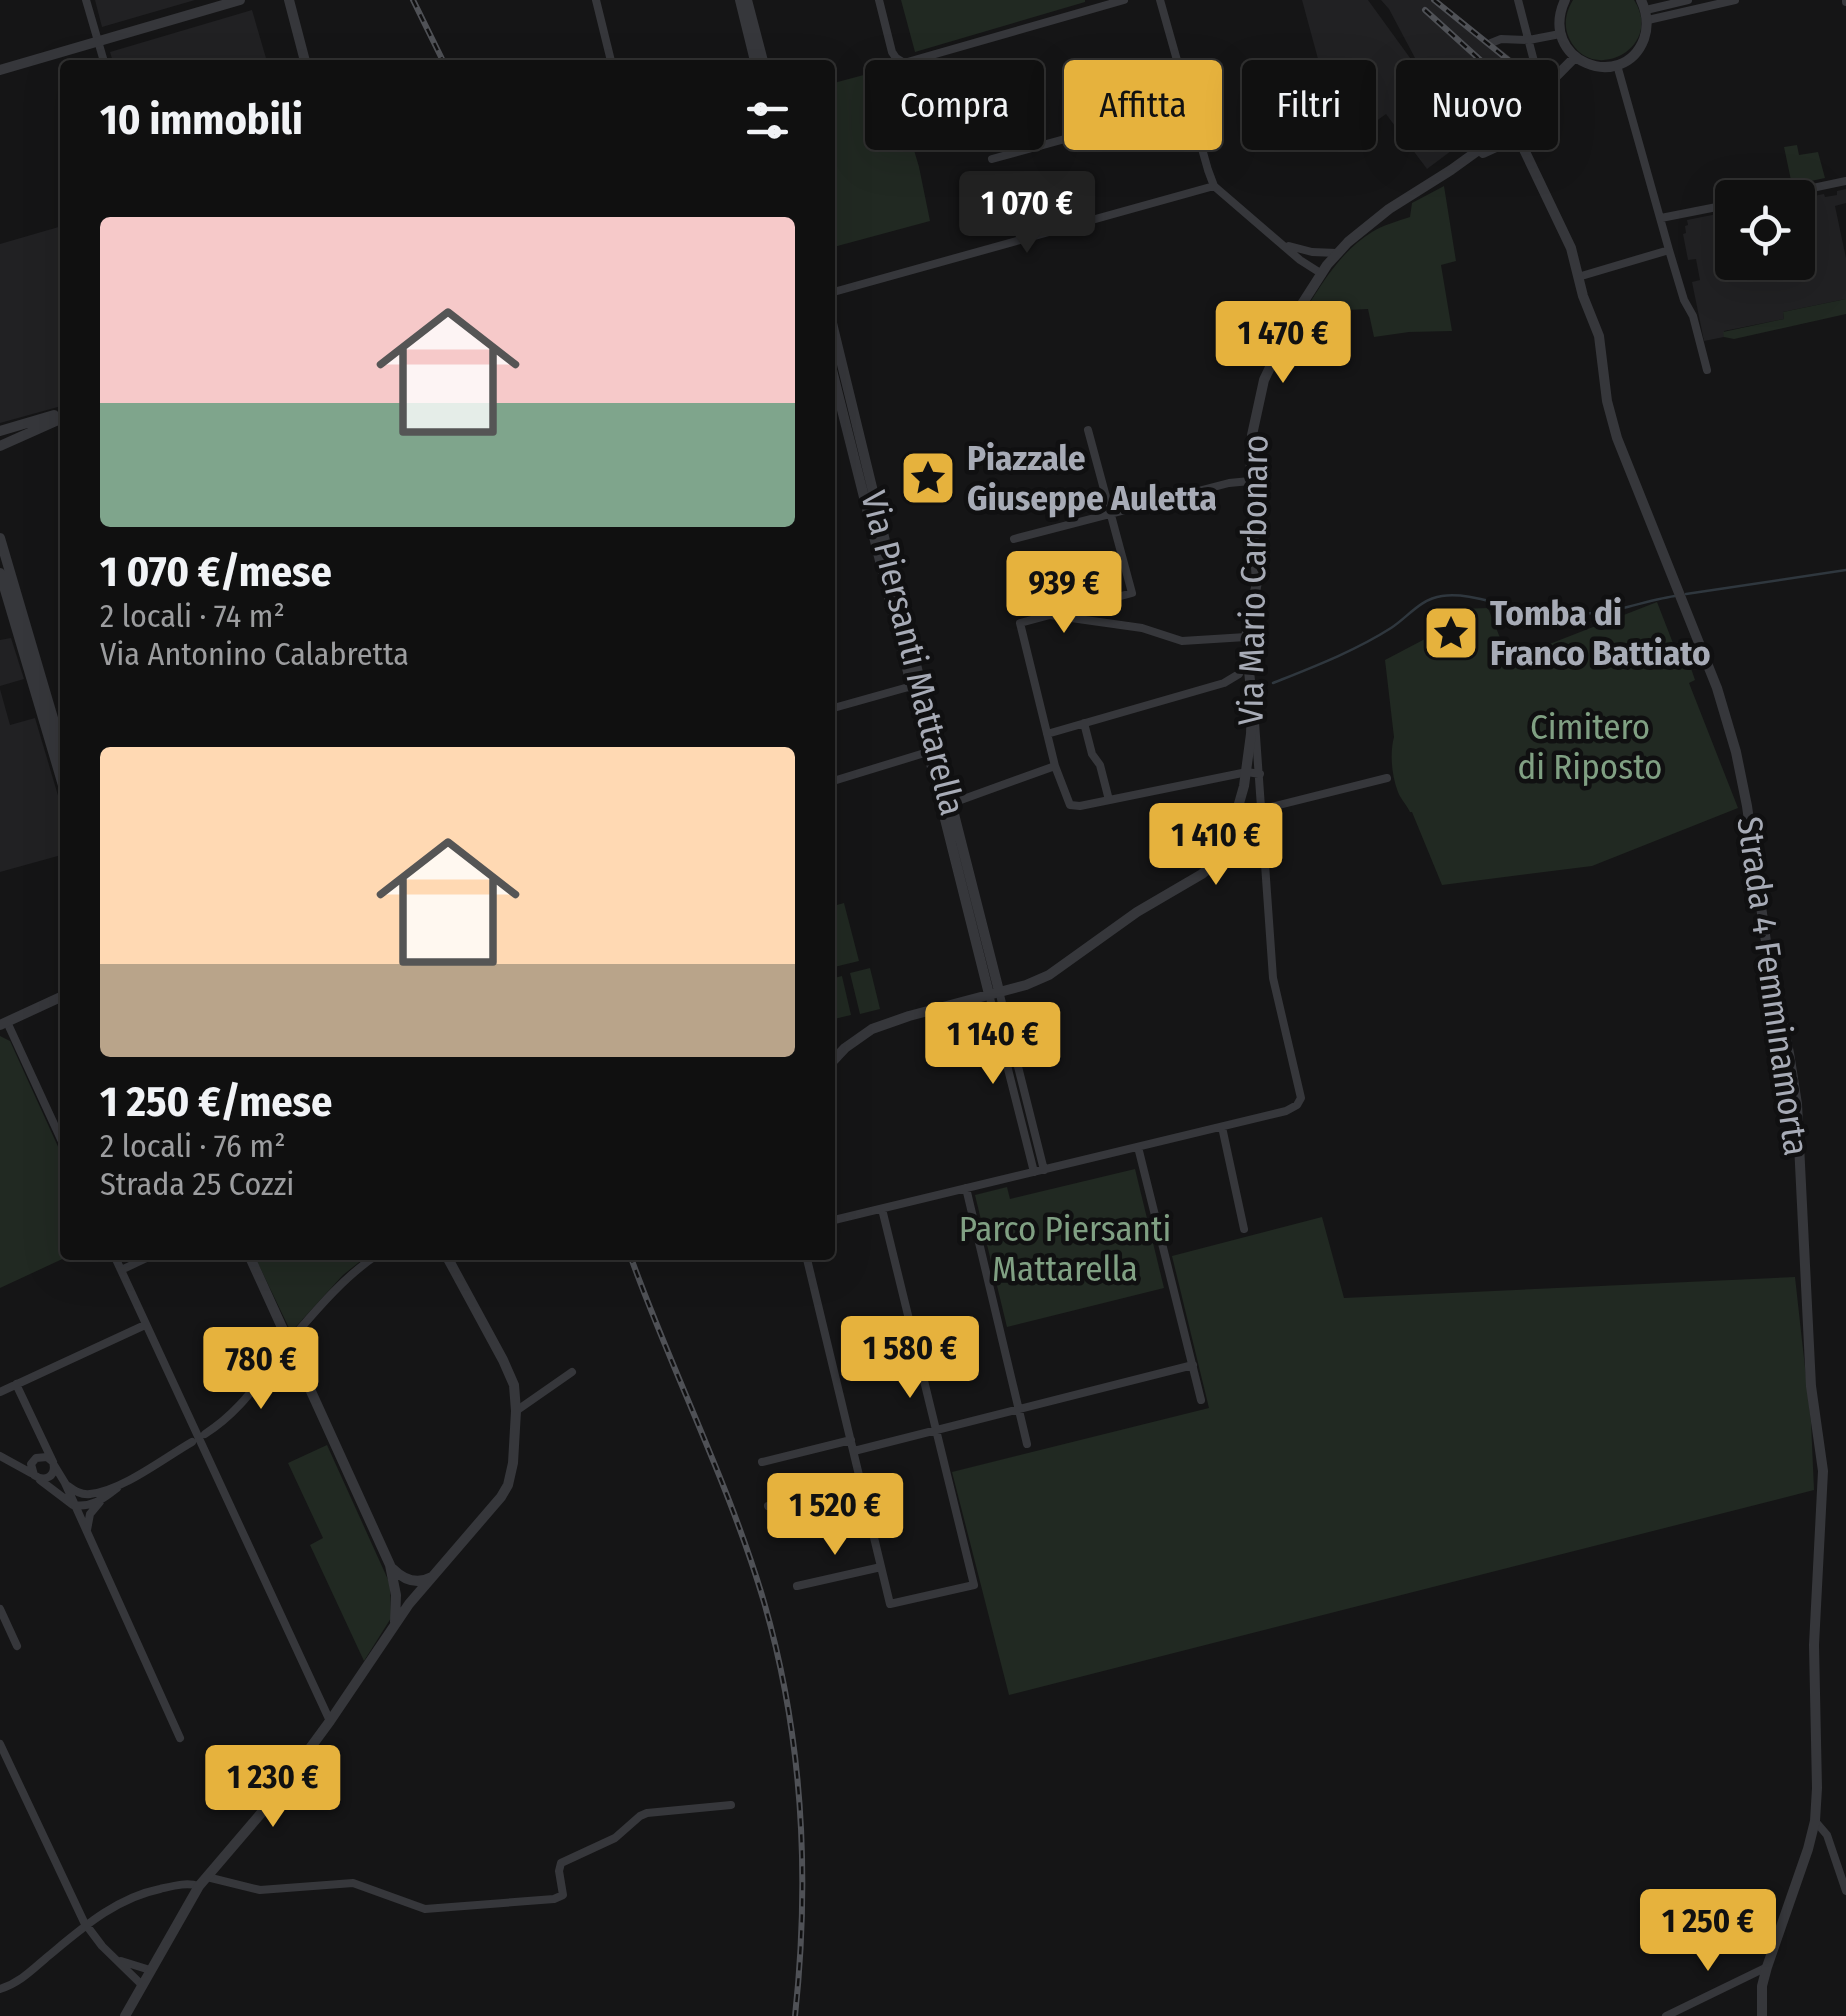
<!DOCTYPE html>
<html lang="it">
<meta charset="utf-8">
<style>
body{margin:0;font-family:"Fira Sans Condensed",sans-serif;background:#191919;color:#f1f3f6;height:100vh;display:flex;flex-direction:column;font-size:38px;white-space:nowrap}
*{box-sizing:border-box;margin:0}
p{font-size:32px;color:#9c9d9f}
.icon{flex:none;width:55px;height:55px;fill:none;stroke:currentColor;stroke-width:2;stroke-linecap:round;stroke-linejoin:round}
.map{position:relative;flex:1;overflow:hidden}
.sheet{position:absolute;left:60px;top:60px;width:775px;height:1200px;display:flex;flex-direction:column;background:#101010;border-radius:10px;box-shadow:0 10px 40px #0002,0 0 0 2px #303030}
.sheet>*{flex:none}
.guide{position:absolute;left:865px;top:60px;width:830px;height:90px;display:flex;gap:20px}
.controls{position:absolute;left:1715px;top:180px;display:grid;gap:20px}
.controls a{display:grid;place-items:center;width:100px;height:100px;border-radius:10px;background:#101010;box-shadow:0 10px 40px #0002,0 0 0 2px #303030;font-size:50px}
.price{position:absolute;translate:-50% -85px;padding:0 22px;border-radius:10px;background:#e6b23d;color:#111;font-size:32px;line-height:65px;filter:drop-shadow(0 2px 5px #0008)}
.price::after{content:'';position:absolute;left:50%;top:60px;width:30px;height:22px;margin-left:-15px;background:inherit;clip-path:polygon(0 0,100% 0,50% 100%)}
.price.active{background:#222;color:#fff}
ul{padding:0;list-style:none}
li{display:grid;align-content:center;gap:20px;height:530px;padding:0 40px}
li span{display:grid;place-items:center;height:310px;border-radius:10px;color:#555}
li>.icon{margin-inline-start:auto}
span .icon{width:180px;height:180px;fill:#fffc;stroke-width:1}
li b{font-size:42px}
h2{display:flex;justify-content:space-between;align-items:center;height:120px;padding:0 40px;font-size:42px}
.pill{padding:0 35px;border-radius:10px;background:#101010;box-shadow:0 10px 40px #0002,0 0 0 2px #303030;font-size:35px;line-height:90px}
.pill.active{background:#e6b23d;color:#111}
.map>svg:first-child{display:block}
.built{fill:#212123}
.green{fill:#212922}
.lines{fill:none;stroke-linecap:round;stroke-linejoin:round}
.stream{stroke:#2f373e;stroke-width:2.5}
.minor{stroke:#36373b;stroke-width:8}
.tertiary{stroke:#36373b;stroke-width:10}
.rail-casing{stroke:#4f5156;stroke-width:6}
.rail{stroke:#101011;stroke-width:2.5;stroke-dasharray:8;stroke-linecap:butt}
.labels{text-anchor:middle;stroke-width:9;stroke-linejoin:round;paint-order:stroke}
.poi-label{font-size:35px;font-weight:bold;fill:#a7abb6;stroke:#101011;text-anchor:start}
.street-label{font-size:35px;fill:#a7abb6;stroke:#101011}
.park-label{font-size:35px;fill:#80a083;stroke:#101011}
</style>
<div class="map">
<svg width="1846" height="2016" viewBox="0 0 1846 2016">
<rect width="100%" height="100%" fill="#151516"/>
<!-- built -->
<path class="built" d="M 95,0 L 195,0 L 102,27 Z
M 1302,0 L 1368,0 L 1413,62 L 1477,112 L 1487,124 L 1427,169 L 1386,114 L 1361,132 L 1324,81 Z
M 1381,0 L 1438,0 L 1532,74 L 1508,123 L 1502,128 L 1415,58 L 1389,9 Z
M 252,10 L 268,65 L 114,65 L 110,52 Z
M 1846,189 L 1846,203 L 1835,206 L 1846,258 L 1846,299 L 1783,312 L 1784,319 L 1724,331 L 1724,337 L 1704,341 L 1692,282 L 1700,280 L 1696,259 L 1688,260 L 1683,234 L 1686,233 L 1685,226 L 1688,225 L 1687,220 L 1732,211 L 1732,262 L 1798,262 L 1798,199 L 1824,194 L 1825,197 L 1837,195 L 1837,191 Z
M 62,226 L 65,238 L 65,405 L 0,423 L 0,244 Z
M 11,638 L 24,679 L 0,686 L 0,640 Z
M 0,689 L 10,725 L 35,718 L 65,819 L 65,854 L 0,872 Z"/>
<!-- green -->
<path class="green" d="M 901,0 L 1085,0 L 1085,2 L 915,52 Z
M 1573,0 L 1634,0 C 1665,48 1591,86 1569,38 C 1563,25 1566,11 1573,0 Z
M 890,68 L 919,167 L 930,221 L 830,248 L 830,84 Z
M 1797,145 L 1799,155 L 1818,152 L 1825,178 L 1792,185 L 1784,147 Z
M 1444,186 L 1456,261 L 1441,265 L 1452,331 L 1409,332 L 1374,337 L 1368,309 L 1304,312 C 1322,283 1342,250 1372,232 C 1383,225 1398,221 1410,217 L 1412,203 Z
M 1846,299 L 1846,314 L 1734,339 L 1724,337 L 1723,332 L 1784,319 L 1783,312 Z
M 1657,602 L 1676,651 L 1684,648 L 1695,680 L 1689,683 L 1738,808 L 1592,866 L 1442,885 L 1412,812 L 1410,812 C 1406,804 1400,798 1398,792 C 1391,774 1390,752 1394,737 L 1385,660 L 1442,630 L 1437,614 L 1460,609 L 1488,608 L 1509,660 Z
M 844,903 L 859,961 L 830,968 L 830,907 Z
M 870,968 L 880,1009 L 860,1014 L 850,973 Z
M 842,976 L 851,1015 L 830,1020 L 830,979 Z
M 0,1036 L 10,1041 L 65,1162 L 65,1255 L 71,1255 L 0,1288 Z
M 1135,1169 L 1164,1288 L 1007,1327 L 975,1195 L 1007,1187 L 1010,1199 Z
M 1322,1217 L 1344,1298 L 1795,1277 L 1811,1422 L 1814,1490 L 1009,1695 L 952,1472 L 1209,1408 L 1172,1256 Z
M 254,1255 L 368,1255 L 343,1275 L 291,1332 Z
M 327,1445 L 390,1584 L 391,1618 L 364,1661 L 310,1545 L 323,1538 L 288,1463 Z"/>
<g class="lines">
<!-- stream -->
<path class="stream" d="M 1686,594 L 1846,570
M 1273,683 C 1313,667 1355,651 1391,628 C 1408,617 1420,599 1442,596 C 1471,592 1502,607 1532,610 C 1559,613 1590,616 1616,610 C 1636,605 1655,599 1675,596"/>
<!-- minor -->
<path class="minor" d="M 86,0 L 105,65
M 596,0 L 612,65
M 879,0 L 892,52 L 896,58 L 904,63 L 1124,0
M 1160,0 L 1208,170 L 1214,186 L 1300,260 L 1322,274
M 1518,0 L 1536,69
M 1846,0 L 1846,2
M 1646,10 L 1688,0
M 1648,20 L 1735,0
M 1491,43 L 1501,39 L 1529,40 L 1560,34
M 1617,65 L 1669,250 L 1684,300 L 1693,316 L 1707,370
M 1505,131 L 1515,120 L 1536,69
M 992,159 L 1189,105
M 1765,198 L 1846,181
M 1661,218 L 1732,204
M 1289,246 L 1312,252 L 1337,253
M 1578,277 L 1669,250
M 830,293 L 1214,186
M 1014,539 L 1229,483 L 1250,481
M 1054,614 L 1132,593 L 1088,430
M 1246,637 L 1182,641 L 1142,628 L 1050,615 L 1020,623 L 1055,766 L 1070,805 L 1080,806 L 1247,772 L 1260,774
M 830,709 L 912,686
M 1084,723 L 1092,754 L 1100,765 L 1109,800
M 1047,734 L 1224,683 L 1239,674 L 1246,658
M 830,782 L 931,751
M 947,805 L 1055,766
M 1263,809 L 1387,778
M 1232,828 L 1247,822 L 1254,822 L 1262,830
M 999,991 L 1044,1170
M 989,994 L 1034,1172
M 7,1022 L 65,1148
M 1222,1127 L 1244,1229
M 1138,1147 L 1201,1400
M 966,1188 L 1027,1444
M 830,1221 L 1286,1111 L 1297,1105 L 1301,1098 L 1273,978 L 1255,722
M 114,1255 L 330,1721
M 806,1255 L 890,1604 L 974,1585 L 882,1209
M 121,1270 L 153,1255
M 293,1337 C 318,1308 345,1276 377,1255
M 16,1384 L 53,1462 C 57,1476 45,1483 34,1475 L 31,1464 L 36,1458 L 47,1457 L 53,1462
M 0,1392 L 145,1325
M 516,1411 L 572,1372
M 205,1434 C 241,1411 257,1383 283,1351
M 854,1451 L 1193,1365
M 0,1456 L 31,1473
M 762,1462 L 851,1440
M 54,1465 L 65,1483 L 180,1738
M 40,1480 L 73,1505 C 92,1508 103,1499 117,1488
M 68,1486 C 75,1491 81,1495 90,1494 C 122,1491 164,1458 192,1442
M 768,1506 L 861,1483
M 87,1530 L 90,1514 L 100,1502
M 797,1586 L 881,1567
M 0,1609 L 17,1646
M 0,1744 L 84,1922 L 102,1946 L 142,1985
M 1815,1821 L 1827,1835 L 1846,1891
M 207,1877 L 260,1890 L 353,1883 L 425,1909 L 554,1899 L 563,1895 L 559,1871 L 561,1863 L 615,1838 L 640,1816 L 647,1813 L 731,1805
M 121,1961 L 150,1970
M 0,1989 C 19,1983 31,1971 46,1958 C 80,1930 115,1898 160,1889 C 173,1886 186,1882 199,1886
M 1666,2016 L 1767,1967"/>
<!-- tertiary -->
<path class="tertiary" d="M 289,0 L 306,65
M 740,0 L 756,65
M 747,0 L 764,65
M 1565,0 C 1537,61 1623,94 1644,39 C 1649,25 1647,13 1641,0
M 1575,57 C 1556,78 1517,108 1518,137 L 1571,248 L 1583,296 L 1599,336 L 1607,401 L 1617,438 L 1717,688 L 1736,752 L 1747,806 L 1767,949 L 1789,1053 L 1797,1104 L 1811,1386 L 1823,1471 L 1814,1645 L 1817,1788 L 1815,1821 L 1808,1849 L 1767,1967 L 1762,1986 L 1762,2016
M 0,70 L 240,0
M 1483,153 L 1518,137
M 830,315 L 896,586 L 999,991
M 830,362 L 989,994
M 0,431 L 54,415
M 0,446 L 65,417
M 0,538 L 65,759
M 0,573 L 65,792
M 0,1025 L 65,995
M 830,1064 L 845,1048 L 872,1029 L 909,1016 L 1026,985 L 1049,975 L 1137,912 L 1202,874 L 1220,858 L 1232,828 L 1244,786 L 1251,734 L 1252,703 L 1246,637 L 1257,582 L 1250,481 L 1252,435 L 1264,380 L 1295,315 L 1327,265 L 1348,242 L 1389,209 L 1451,170 L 1505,131 L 1517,129
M 249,1255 L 390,1565 L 396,1595 L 395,1622
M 393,1569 C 404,1580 417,1585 432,1577
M 125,2016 L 199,1886 L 269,1804 L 330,1721 L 409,1604 L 501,1497 L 508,1485 L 513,1463 L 516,1411 L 514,1385 L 503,1360 L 446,1255"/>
<!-- rail casing -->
<g class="rail-casing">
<path id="rail" d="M 413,0 L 445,65
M 1434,0 L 1528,76
M 1425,10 L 1488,67
M 630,1255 C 672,1372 729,1483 764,1602 C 803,1737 810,1877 795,2016"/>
</g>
<!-- rail -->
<use href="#rail" class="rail"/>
</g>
<!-- icons -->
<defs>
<g id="sight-square" transform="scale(2.875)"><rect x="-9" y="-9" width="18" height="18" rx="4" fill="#e6b23d" stroke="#101011"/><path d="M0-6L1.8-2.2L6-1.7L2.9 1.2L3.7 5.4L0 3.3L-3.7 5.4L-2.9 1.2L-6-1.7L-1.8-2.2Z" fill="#111"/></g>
</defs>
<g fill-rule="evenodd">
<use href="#sight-square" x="928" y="478"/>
<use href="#sight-square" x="1451" y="633"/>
</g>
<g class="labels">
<!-- poi labels -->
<g class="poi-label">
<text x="967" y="470">Piazzale<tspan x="967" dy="40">Giuseppe Auletta</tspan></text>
<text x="1490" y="625">Tomba di<tspan x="1490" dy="40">Franco Battiato</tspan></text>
</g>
<!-- street labels -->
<g class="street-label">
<text transform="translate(1253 580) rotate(-89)" y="12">Via Mario Carbonaro</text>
<text transform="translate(913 653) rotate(76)" y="12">Via Piersanti Mattarella</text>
<text transform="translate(1773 986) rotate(82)" y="12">Strada 4 Femminamorta</text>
</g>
<!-- park labels -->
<g class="park-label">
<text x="1590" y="739">Cimitero<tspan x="1590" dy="40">di Riposto</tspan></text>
<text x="1065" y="1241">Parco Piersanti<tspan x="1065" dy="40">Mattarella</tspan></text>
</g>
</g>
</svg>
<div class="controls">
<a><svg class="icon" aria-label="locate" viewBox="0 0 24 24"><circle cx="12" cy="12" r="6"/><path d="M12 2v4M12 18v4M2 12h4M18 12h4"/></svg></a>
</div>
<b class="price active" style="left:1027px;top:256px">1 070 €</b>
<b class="price" style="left:1283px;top:386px">1 470 €</b>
<b class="price" style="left:1064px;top:636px">939 €</b>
<b class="price" style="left:1216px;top:888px">1 410 €</b>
<b class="price" style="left:993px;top:1087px">1 140 €</b>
<b class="price" style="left:910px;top:1401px">1 580 €</b>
<b class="price" style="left:261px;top:1412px">780 €</b>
<b class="price" style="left:835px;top:1558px">1 520 €</b>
<b class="price" style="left:273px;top:1830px">1 230 €</b>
<b class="price" style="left:1708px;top:1974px">1 250 €</b>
<div class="guide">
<a class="pill">Compra</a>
<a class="pill active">Affitta</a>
<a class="pill">Filtri</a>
<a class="pill">Nuovo</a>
</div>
<section class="sheet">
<h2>10 immobili<svg class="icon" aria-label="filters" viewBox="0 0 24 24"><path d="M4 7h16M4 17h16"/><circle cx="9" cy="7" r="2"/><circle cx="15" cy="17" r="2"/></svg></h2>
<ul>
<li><span style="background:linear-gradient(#f6c9c9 60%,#7fa58c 0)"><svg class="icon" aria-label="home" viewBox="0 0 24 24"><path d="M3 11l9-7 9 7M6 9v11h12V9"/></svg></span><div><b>1 070 €/mese</b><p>2 locali · 74 m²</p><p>Via Antonino Calabretta</p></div></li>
<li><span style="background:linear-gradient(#ffd9b3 70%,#b9a48a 0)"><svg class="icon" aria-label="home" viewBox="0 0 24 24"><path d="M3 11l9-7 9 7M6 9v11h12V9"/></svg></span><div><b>1 250 €/mese</b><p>2 locali · 76 m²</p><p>Strada 25 Cozzi</p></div></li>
</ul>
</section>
</div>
